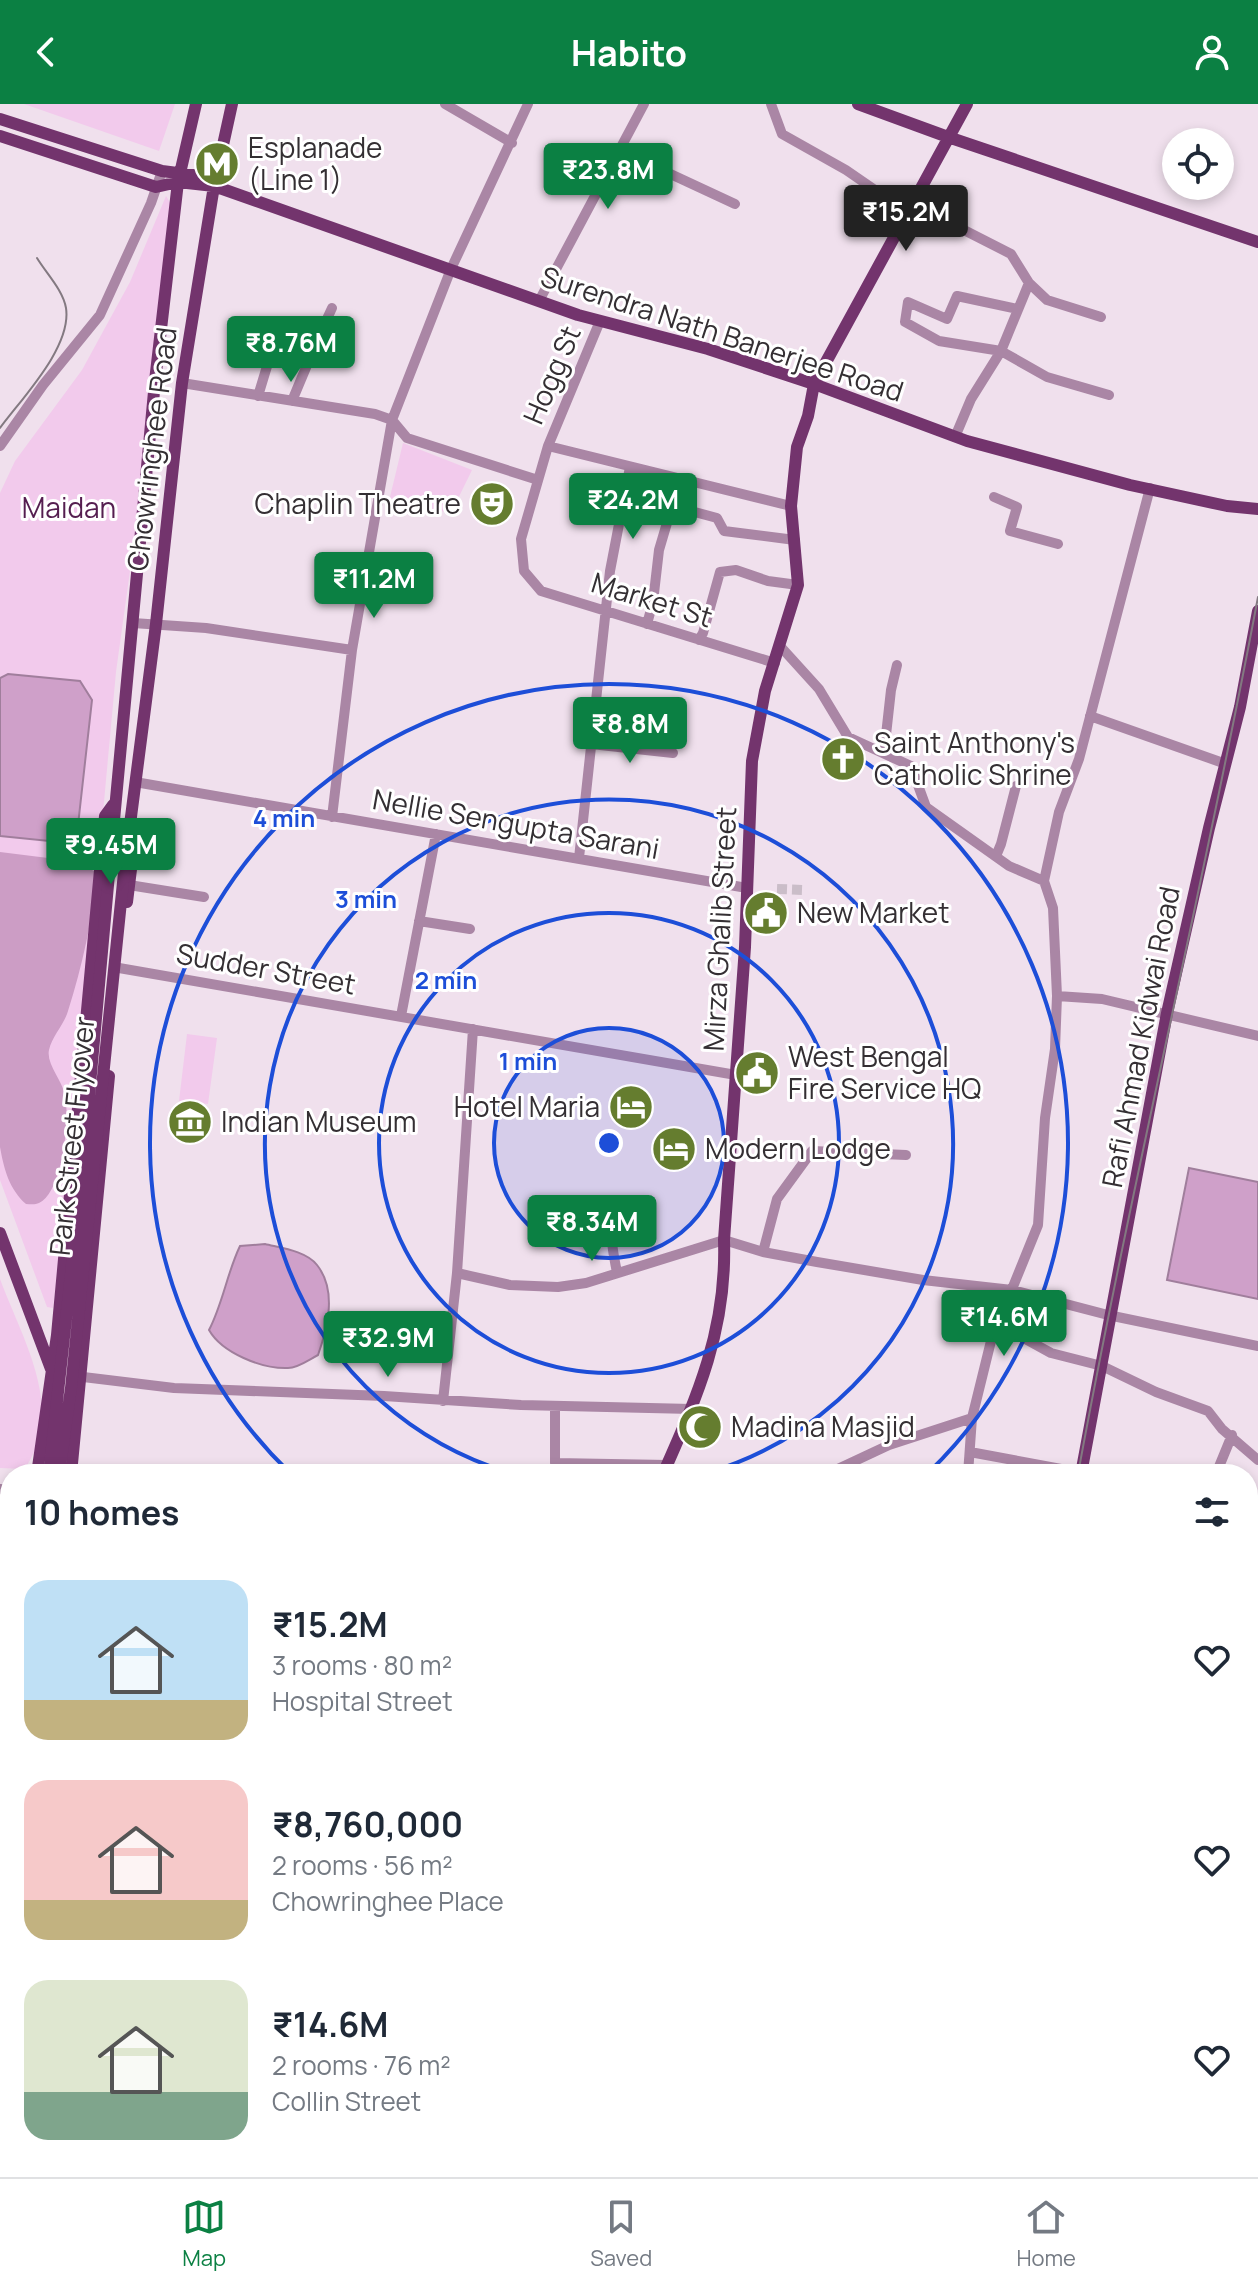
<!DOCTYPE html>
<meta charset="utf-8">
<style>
body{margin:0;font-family:Manrope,sans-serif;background:#f6f6f7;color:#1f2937;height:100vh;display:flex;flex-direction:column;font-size:30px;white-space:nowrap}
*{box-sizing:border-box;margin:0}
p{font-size:26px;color:#747a83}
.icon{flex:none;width:44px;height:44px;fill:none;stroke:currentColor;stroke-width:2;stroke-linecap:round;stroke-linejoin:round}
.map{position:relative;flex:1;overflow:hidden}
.details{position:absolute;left:0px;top:1360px;width:1258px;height:714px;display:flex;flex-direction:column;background:#fff;border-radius:32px 32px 0 0;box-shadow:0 4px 12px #0003}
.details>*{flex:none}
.buttons{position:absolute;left:1162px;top:24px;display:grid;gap:16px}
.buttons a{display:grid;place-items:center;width:72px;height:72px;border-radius:50%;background:#fff;box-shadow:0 4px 12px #0003;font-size:40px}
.price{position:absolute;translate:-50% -68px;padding:0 18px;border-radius:8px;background:#0b8043;color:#fff;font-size:26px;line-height:52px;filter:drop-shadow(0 2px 4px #0008)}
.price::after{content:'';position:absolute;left:50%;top:48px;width:24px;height:18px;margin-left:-12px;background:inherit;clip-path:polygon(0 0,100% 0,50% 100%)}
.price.current{background:#222;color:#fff}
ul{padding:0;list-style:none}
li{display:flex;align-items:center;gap:24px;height:200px;padding:0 24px}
li span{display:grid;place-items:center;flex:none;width:224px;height:160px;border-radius:24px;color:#555}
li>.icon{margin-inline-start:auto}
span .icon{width:96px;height:96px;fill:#fffc;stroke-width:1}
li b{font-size:34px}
h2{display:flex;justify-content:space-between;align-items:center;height:96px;padding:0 24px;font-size:34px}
header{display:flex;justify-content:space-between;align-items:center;height:104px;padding:0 24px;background:#0b8043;color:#fff;font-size:36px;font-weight:700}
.tab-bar{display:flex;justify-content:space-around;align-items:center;height:112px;border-top:2px solid #e0e1e3;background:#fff;font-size:22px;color:#747a83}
.tab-bar a{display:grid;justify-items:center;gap:4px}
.tab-bar .current{color:#0b8043}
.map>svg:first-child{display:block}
.green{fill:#f2caec}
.forest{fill:#cc9dc5}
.water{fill:#cfa0c9;stroke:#a07e9c;stroke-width:2}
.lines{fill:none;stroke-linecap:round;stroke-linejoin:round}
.minor-tunnel{stroke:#cabdc8;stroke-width:10;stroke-dasharray:10 5;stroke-linecap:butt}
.minor{stroke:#aa86a5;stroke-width:10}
.major{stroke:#73346d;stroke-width:12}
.tram{stroke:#837981;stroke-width:2}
.major-bridge{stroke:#73346d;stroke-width:12}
.ring{fill:none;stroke:#1d4ed8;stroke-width:4}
.labels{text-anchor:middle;stroke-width:6;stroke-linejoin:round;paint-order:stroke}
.poi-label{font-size:28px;fill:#342f33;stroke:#fff;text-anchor:start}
.street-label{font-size:28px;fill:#342f33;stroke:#fff}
.park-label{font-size:28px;fill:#551e50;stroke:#fff}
.centre{fill:#1d4ed8;stroke:#fff;stroke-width:4}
.ring-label{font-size:24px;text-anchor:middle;font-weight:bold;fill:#1d4ed8;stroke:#fff;stroke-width:6;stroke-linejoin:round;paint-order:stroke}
</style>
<header><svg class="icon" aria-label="back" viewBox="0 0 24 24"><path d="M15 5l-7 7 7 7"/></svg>Habito<svg class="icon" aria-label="person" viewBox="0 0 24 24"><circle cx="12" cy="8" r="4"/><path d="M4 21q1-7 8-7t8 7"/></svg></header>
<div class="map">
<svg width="1258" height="2073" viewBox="0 0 1258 2073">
<rect width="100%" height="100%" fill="#f0e0ed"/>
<!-- green -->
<path class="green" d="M 24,0 L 175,0 L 159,47 Z
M 166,92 L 179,113 L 116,568 L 67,1097 L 53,1204 L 47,1203 L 0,1076 L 0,389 L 15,357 L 82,266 L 130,178 Z
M 403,339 L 472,366 L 451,409 L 389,397 Z
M 187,930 L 217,934 L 208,1000 L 179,997 Z
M 0,1175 C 18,1224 53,1283 39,1337 C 36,1346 30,1356 25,1365 L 0,1364 Z
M 0,1403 L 10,1406 L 10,1473 L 0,1508 Z"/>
<!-- forest -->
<path class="forest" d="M 0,748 L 80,758 L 98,770 C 92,816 82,863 68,907 C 64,921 52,932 49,946 C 46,960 62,976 65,991 C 70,1014 63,1088 39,1099 C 35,1101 30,1100 26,1100 C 9,1085 4,1065 0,1043 Z"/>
<!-- water -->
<path class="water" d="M 8,570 L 80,577 L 92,596 L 78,721 L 59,738 L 0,732 L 0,574 Z
M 1189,1064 L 1258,1078 L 1258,1195 L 1167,1176 Z
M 265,1140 C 281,1144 306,1147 317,1161 C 337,1186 328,1223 318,1251 C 310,1255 298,1264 288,1264 C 262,1265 222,1249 209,1226 C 223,1199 227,1169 240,1142 Z"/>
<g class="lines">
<!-- minor-tunnel -->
<path class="minor-tunnel" d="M 777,785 L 804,786"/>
<!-- minor -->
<path class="minor" d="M 445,0 L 512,39
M 771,0 L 782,30 L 846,66 L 907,108 L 960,124 L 1011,150 L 1029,179 L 1047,196 L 1101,213
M 621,47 L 735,100
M 539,197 L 644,0
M 1018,205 L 957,192 L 947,215 L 908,198 L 905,218 L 939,237 L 1001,247 L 1047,273 L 1109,291
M 600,217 L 548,342 L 521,435 L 524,467 L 541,487 L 775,559
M 320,230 L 332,204
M 182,279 L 375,310 L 392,316 L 407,334 L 538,376
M 258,292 L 278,226 L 289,223 L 320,230 L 292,297
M 955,333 L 971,295 L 1001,247 L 1029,179
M 0,342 L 43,281 L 100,211 L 151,99 L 162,67
M 548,342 L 791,402
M 994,393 L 1017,403 L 1010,427 L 1058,440
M 133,519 L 206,524 L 352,546
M 647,520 L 653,498 L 659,446 L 672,402 L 717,414 L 724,427 L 795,436
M 699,536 L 703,529 L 720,468 L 736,466 L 768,477 L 798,481
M 780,542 L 819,585 L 848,633 L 911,662 L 926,703 L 1009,762 L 1044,777
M 1090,612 L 1226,660
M 591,640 L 673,649
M 884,649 L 891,586 L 897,561
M 135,678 L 747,784
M 332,713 L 352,546 L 392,316 L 451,165 L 528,0
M 996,752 L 1001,740 L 1016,682
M 579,754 L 610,467 L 630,363
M 1044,777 L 1059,708 L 1079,655 L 1150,384
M 129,781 L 204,793
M 419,817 L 470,825
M 119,864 L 736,971
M 1057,892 L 1102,895 L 1258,932
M 401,912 L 436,730
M 763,1148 L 777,1095 L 812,1047 L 906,1051
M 457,1169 L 510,1181 L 558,1183 L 586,1179 L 724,1136 L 763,1148 L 817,1158 L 923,1176 L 1012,1186 L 1108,1211 L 1258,1242
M 617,1169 C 614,1151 607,1128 618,1113 L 635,1111
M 998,1220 L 1051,1249 L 1102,1262 L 1156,1288 L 1208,1307 L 1222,1325 L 1258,1356
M 75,1272 L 174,1284 L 384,1292 L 521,1301 L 692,1305
M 443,1297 L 457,1169 L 473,925
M 555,1302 L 555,1359 L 667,1361
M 970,1348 L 1088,1370
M 827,1370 L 889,1341 L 972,1314
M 968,1370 L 972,1314 L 991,1237 L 1038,1121 L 1045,1014 L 1055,945 L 1057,892 L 1053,804 L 1044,777
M 1216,1370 L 1232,1331
M 0,1385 L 10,1386
M 1248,1577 L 1258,1544
M 1248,1821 L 1258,1825
M 1248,1882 L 1258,1882
M 1248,2007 L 1258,2018
M 916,2064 L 925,2073
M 107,2073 L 109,2064
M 379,2073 L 382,2064
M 932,2073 L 947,2064
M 1217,2073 L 1220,2064"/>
<!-- major -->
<path class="major" d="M 858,0 L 948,33 L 1258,138
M 0,15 L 162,67 L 216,74
M 0,32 L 156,83 L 178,78 L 214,82 L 578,211 L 708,245 L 814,280 L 967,337 L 1130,381 L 1227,402 L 1258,405
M 110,759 L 155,277 L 178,78 L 196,0
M 125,759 L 156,520 L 182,279 L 214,82 L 232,0
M 127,798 L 133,749
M 0,1129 L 51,1265
M 37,1370 L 57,1231 L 105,712 L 113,701
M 71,1370 L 109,972
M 663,1370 C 698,1291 727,1225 724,1136 L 745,843 L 752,657 L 765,587 L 798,481 L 791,402 L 797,343 L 808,312 L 814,280 L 967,0
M 1081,1370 L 1167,909 L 1209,724 L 1240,603 L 1258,507
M 0,1543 L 10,1502
M 0,1591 L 10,1547
M 1248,1652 L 1258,1651
M 0,1696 L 10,1655
M 659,2064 L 667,2073
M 831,2073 L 835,2064"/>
<!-- tram -->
<path class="tram" d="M 0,324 C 22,294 72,243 66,204 C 63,186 46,169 37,154
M 1078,1370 C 1132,1076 1203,786 1258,493
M 1248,2004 L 1258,2014"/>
<!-- major-bridge -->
<path class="major-bridge" d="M 49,1370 L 82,1069 L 110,759
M 59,1370 L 71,1284 L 125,759
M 0,1639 L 10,1597"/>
</g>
<!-- distance rings -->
<circle cx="609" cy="1039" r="115" fill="#1d4ed8" fill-opacity=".12"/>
<g class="ring">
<circle cx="609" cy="1039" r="115"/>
<circle cx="609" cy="1039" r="230"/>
<path d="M514 1370A344 344 0 1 1 704 1370"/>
<path d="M290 1369A459 459 0 1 1 928 1369"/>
</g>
<!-- icons -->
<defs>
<g id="metro-disc" transform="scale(2.3)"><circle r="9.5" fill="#657d2f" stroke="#fff"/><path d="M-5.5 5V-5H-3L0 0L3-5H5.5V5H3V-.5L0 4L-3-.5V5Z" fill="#fff"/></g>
<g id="theatre-disc" transform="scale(2.3)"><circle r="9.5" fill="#657d2f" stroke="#fff"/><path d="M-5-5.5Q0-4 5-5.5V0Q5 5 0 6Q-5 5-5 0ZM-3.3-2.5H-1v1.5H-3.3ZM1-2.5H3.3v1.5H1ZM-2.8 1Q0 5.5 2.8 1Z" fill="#fff"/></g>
<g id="church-disc" transform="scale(2.3)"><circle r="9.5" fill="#657d2f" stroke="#fff"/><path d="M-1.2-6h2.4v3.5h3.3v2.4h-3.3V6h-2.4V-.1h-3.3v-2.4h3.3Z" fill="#fff"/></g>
<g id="civic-disc" transform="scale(2.3)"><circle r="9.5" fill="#657d2f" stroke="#fff"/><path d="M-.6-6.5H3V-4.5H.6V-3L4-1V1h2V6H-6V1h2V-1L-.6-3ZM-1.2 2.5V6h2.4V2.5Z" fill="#fff"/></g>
<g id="hotel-disc" transform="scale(2.3)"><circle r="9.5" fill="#657d2f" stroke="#fff"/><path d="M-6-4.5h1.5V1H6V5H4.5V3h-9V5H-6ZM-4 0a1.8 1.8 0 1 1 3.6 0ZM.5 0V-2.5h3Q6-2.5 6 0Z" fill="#fff"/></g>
<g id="museum-disc" transform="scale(2.3)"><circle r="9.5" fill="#657d2f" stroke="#fff"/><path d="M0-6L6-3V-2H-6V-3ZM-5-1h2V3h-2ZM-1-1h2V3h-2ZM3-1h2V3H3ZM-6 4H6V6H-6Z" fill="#fff"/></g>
<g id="mosque-disc" transform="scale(2.3)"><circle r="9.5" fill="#657d2f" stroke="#fff"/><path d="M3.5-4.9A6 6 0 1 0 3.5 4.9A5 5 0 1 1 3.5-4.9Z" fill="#fff"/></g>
</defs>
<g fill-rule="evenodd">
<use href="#metro-disc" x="217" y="60"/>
<use href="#theatre-disc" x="492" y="400"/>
<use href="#church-disc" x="843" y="655"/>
<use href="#civic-disc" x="766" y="809"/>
<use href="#civic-disc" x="757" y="969"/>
<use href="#hotel-disc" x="631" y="1003"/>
<use href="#museum-disc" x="190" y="1018"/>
<use href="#hotel-disc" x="674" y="1045"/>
<use href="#mosque-disc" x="700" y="1323"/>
</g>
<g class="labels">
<!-- poi labels -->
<g class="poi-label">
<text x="248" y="54">Esplanade<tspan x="248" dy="32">(Line 1)</tspan></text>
<text x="461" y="410" text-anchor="end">Chaplin Theatre</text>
<text x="874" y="649">Saint Anthony's<tspan x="874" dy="32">Catholic Shrine</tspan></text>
<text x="797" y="819">New Market</text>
<text x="788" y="963">West Bengal<tspan x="788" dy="32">Fire Service HQ</tspan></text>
<text x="600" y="1013" text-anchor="end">Hotel Maria</text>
<text x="221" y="1028">Indian Museum</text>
<text x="705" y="1055">Modern Lodge</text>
<text x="731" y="1333">Madina Masjid</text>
</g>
<!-- street labels -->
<g class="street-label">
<text transform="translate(722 230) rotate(18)" y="10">Surendra Nath Banerjee Road</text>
<text transform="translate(552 271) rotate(-67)" y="10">Hogg St</text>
<text transform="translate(152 345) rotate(-83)" y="10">Chowringhee Road</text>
<text transform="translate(652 496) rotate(17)" y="10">Market St</text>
<text transform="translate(516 720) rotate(10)" y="10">Nellie Sengupta Sarani</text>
<text transform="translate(720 825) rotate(-87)" y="10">Mirza Ghalib Street</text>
<text transform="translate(266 865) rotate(10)" y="10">Sudder Street</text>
<text transform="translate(1141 933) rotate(-79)" y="10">Rafi Ahmad Kidwai Road</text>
<text transform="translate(72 1032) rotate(-84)" y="10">Park Street Flyover</text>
</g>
<!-- park labels -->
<g class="park-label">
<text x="69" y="414">Maidan</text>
</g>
</g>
<circle cx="609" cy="1039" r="12" class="centre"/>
<g class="ring-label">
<text x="284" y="723">4 min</text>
<text x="366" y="804">3 min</text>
<text x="446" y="885">2 min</text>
<text x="528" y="966">1 min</text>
</g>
</svg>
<div class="buttons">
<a><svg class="icon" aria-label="locate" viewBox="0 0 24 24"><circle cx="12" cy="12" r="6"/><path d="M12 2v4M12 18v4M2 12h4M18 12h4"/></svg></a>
</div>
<b class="price" style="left:608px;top:107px">₹23.8M</b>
<b class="price current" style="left:906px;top:149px">₹15.2M</b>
<b class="price" style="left:291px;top:280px">₹8.76M</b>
<b class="price" style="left:633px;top:437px">₹24.2M</b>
<b class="price" style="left:374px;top:516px">₹11.2M</b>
<b class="price" style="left:630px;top:661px">₹8.8M</b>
<b class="price" style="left:111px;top:782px">₹9.45M</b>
<b class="price" style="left:592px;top:1159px">₹8.34M</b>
<b class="price" style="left:1004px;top:1254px">₹14.6M</b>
<b class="price" style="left:388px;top:1275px">₹32.9M</b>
<section class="details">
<h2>10 homes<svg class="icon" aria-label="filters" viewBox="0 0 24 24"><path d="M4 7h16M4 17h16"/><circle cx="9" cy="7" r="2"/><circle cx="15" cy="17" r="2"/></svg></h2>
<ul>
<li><span style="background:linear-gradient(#bfe0f5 75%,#c2b280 0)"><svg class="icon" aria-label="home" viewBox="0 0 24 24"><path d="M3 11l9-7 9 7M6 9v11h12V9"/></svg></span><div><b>₹15.2M</b><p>3 rooms · 80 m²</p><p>Hospital Street</p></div><svg class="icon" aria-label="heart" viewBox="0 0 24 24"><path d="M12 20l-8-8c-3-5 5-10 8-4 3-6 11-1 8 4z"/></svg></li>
<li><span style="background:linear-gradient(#f6c9c9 75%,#c2b280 0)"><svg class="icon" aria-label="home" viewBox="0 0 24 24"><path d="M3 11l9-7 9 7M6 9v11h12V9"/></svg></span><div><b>₹8,760,000</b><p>2 rooms · 56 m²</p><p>Chowringhee Place</p></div><svg class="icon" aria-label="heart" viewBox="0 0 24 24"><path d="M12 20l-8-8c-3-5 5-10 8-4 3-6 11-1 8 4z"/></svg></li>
<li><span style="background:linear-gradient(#dfe7d0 70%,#7fa58c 0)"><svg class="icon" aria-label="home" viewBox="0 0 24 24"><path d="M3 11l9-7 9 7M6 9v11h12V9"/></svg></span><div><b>₹14.6M</b><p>2 rooms · 76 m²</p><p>Collin Street</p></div><svg class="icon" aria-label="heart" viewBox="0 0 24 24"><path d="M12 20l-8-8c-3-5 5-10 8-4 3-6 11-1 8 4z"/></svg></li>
</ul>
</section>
</div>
<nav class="tab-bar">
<a class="current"><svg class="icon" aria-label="map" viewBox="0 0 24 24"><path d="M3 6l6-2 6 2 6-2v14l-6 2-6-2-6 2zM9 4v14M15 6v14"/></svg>Map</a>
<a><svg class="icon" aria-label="saved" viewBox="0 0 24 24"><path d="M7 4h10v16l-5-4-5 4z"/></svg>Saved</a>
<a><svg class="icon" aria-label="home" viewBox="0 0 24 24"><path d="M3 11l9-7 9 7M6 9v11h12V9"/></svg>Home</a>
</nav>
